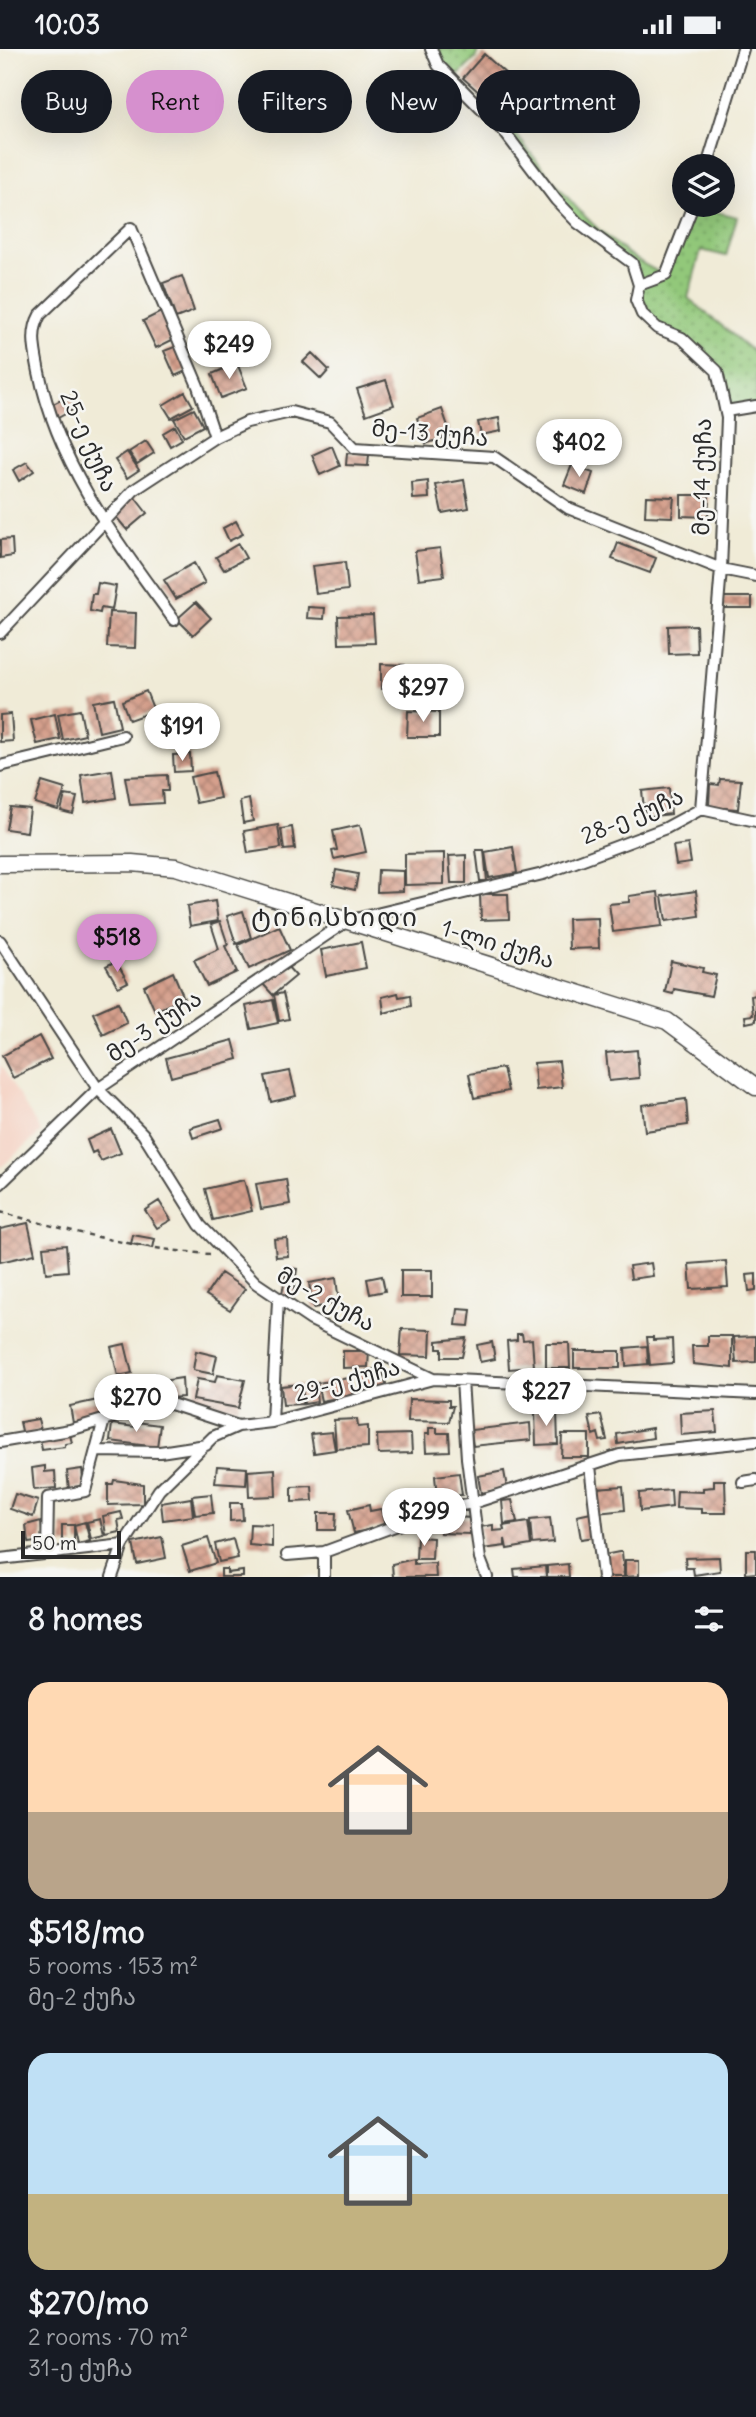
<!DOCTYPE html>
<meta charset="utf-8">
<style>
body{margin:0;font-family:Delius,"Noto Sans Georgian",sans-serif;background:#242831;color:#f1f3f6;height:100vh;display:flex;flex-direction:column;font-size:26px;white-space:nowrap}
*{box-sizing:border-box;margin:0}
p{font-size:23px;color:#9ea1a6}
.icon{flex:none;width:38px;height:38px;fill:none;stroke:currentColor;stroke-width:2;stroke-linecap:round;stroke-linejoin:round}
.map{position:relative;height:1528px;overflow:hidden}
.panel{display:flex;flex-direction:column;background:#171b24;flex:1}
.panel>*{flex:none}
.hud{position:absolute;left:21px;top:21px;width:714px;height:63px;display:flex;gap:14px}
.fabs{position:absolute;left:672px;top:105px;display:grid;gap:14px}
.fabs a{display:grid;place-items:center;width:63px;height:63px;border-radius:50%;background:#171b24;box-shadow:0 7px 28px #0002;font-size:35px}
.scale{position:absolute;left:21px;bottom:18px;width:100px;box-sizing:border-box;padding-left:7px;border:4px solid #2b2b2b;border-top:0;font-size:19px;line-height:24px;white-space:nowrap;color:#2b2b2b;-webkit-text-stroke:5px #f6f6f2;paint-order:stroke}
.price{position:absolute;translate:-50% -60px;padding:0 16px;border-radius:24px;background:#fff;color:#222;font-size:23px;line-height:46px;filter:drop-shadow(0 2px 4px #0008)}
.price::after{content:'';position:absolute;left:50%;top:42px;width:21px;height:16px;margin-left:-10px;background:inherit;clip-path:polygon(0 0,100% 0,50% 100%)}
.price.on{background:#d690ce;color:#111}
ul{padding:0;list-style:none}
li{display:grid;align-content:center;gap:14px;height:371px;padding:0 28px}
li span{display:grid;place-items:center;height:217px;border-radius:21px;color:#555}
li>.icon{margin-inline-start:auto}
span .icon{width:126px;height:126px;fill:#fffc;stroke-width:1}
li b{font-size:30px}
h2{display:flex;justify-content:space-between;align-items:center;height:84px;padding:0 28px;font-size:30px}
.chip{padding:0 24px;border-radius:32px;background:#171b24;box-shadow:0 7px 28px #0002;font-size:24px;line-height:63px}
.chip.on{background:#d690ce;color:#111}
.status{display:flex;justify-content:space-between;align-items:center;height:49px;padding:0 35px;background:#171b24;direction:ltr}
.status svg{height:19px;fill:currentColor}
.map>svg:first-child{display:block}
.built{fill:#f5d2c3}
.grass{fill:url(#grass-dots);stroke:#5e7a52;stroke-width:2}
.building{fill:url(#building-cross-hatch)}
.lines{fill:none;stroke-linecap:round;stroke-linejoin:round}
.minor-casing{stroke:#494845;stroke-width:14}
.secondary-casing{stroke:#494845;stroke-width:19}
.path{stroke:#494845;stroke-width:2.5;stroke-dasharray:5 5;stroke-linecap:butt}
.minor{stroke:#fff;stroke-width:10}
.secondary{stroke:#fff;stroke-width:16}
.labels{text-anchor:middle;stroke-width:5;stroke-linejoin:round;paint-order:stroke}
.street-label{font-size:23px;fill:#2b2b2b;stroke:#f6f6f2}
.quarter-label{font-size:26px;letter-spacing:2px;fill:#2b2b2b;stroke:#f6f6f2}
</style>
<div class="status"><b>10:03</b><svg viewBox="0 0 49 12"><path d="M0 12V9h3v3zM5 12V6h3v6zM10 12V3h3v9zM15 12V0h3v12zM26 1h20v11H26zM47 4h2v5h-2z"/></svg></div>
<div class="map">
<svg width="756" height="1528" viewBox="0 0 756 1528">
<defs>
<pattern id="grass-dots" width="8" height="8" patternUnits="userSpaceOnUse" patternTransform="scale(1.75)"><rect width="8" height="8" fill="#92c87a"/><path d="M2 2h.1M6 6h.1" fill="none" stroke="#77a364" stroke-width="1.8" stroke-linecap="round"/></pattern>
<pattern id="building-cross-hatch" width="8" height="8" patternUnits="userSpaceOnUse" patternTransform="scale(1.75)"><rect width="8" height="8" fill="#d6a08d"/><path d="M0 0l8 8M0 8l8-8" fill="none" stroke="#ae8373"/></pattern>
</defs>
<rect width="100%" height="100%" fill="#f6f6f2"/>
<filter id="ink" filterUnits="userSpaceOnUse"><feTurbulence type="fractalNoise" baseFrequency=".0143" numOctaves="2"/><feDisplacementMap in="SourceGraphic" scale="14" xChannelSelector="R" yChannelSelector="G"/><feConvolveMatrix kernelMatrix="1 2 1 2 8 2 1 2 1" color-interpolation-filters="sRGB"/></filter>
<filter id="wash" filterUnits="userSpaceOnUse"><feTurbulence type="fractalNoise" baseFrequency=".00686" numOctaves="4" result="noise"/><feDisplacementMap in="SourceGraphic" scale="28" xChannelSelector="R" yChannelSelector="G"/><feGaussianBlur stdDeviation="1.57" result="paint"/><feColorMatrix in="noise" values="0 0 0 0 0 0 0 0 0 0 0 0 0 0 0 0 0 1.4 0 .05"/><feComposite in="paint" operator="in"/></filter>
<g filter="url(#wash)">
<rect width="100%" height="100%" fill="#f0ebd7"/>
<!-- built -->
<path class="built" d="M 0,1015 L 41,1083 L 0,1119 Z"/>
<!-- grass -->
<path class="grass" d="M 431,0 L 478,0 L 476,9 L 453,32 Z
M 511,79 C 553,132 597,192 658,223 L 664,217 L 687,156 L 737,168 L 726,207 L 701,201 L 688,249 L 756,305 L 756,357 L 726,362 L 717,322 L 642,265 L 632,215 L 578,174 L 506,85 Z"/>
<g id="blocks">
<!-- building -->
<path class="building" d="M 484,5 L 520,38 L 499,61 L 463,29 Z
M 182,227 L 194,262 L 176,269 L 163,234 Z
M 163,262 L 176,289 L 156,299 L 143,272 Z
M 177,297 L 188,321 L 175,327 L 164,302 Z
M 312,304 L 329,321 L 321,330 L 303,313 Z
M 237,314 L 247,339 L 221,349 L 212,325 Z
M 386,331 L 394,356 L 366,366 L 357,340 Z
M 185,343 L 193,357 L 171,369 L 163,356 Z
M 69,347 L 76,359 L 58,369 L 51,356 Z
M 194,360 L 203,377 L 184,387 L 174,370 Z
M 442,360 L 451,386 L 426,395 L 417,369 Z
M 499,369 L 501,382 L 481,386 L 478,373 Z
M 175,377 L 182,390 L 170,397 L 163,384 Z
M 146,392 L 154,404 L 137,415 L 129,403 Z
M 332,397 L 340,417 L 320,426 L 312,406 Z
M 127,403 L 139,421 L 127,429 L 115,411 Z
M 347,404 L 369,406 L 368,417 L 346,416 Z
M 27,413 L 34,422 L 19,432 L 13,421 Z
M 572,416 L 593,424 L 586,445 L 564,436 Z
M 464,431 L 469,459 L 442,464 L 436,436 Z
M 428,432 L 429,449 L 413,450 L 412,434 Z
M 133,446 L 147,464 L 127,481 L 112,463 Z
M 681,446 L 709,446 L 708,468 L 681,467 Z
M 646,447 L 674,448 L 672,468 L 645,467 Z
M 236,472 L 243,485 L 229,492 L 223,479 Z
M 12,490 L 13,507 L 0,509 L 0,491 Z
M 618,494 L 656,509 L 650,524 L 612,510 Z
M 238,495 L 246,509 L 224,521 L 216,508 Z
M 440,499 L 444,527 L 419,530 L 415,502 Z
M 345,513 L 348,541 L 316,545 L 312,517 Z
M 194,514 L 205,534 L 176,550 L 164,531 Z
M 98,534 L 116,537 L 112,561 L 101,559 L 100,564 L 90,562 L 92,545 L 96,545 Z
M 723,548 L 752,548 L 752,559 L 723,559 Z
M 196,553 L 211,569 L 193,586 L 177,570 Z
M 308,558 L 325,559 L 324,570 L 307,569 Z
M 109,563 L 136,564 L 135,599 L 107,598 Z
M 373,566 L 375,594 L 339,595 L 338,567 Z
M 696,576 L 697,604 L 669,605 L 668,577 Z
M 381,615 L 405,616 L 405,639 L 381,640 Z
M 146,642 L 154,662 L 129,671 L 122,652 Z
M 114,649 L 120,678 L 99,683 L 93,653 Z
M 80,661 L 85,686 L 63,691 L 58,665 Z
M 408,662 L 439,663 L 439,688 L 407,688 Z
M 11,665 L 13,692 L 0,693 L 0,666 Z
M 55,665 L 60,690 L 37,695 L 31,671 Z
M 190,705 L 191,722 L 174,723 L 173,706 Z
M 112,721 L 116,749 L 85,754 L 81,726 Z
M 214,723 L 220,749 L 196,754 L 190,728 Z
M 167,726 L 168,742 L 162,742 L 163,754 L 130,756 L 125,728 Z
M 720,730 L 741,731 L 738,760 L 709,758 L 710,735 L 719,736 Z
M 42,733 L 65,740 L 58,761 L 35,754 Z
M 669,739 L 671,765 L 645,768 L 642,742 Z
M 65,746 L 77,748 L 73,765 L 61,762 Z
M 249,750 L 253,772 L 243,774 L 240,752 Z
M 10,758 L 30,760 L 27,783 L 6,780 Z
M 278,776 L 281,799 L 248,804 L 244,782 Z
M 360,776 L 366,803 L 334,810 L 332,802 L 337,801 L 333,782 Z
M 292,778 L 295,800 L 284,801 L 281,780 Z
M 688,795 L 691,814 L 676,816 L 673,797 Z
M 513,798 L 517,824 L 489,829 L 485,803 Z
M 476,801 L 484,801 L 487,832 L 480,832 Z
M 444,804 L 444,835 L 405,836 L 405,805 Z
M 466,806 L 466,834 L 451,834 L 449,807 Z
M 336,821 L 358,825 L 355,841 L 333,836 Z
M 378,821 L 403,822 L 403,842 L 377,843 Z
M 696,842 L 699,867 L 666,872 L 662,847 Z
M 658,843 L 662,877 L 613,883 L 609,855 L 629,853 L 629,847 Z
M 480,845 L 508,845 L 509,870 L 481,871 Z
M 215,852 L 218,872 L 190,877 L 187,857 Z
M 243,862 L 251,889 L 236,895 L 227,867 Z
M 598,869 L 599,899 L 569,900 L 568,870 Z
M 220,872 L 228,896 L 225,897 L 237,923 L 207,937 L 194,911 L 219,900 L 211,875 Z
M 279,877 L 290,901 L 249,920 L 238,896 Z
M 361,893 L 366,919 L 326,927 L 321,901 Z
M 116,912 L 128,933 L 118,938 L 106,917 Z
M 671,912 L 703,919 L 702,923 L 716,926 L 711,947 L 674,940 L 673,945 L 665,943 Z
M 286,916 L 296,927 L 273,946 L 263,935 Z
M 173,923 L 184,949 L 155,962 L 144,937 Z
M 283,944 L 289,970 L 279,972 L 274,946 Z
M 398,944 L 399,948 L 410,946 L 411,957 L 384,964 L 382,948 Z
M 756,946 L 756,972 L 746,974 L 745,967 L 753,966 L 751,947 Z
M 273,951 L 278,974 L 251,980 L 246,957 Z
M 118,953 L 127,974 L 103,986 L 93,964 Z
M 39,987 L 51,1010 L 13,1029 L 2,1007 Z
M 233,991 L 238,1010 L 171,1028 L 166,1009 Z
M 637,1001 L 639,1029 L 609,1032 L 606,1004 Z
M 559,1012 L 562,1038 L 536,1041 L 534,1014 Z
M 503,1019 L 508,1042 L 474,1049 L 469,1025 Z
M 290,1022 L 296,1047 L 271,1053 L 265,1027 Z
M 686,1050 L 688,1076 L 645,1082 L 642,1056 Z
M 220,1070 L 223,1079 L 193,1089 L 190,1079 Z
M 111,1080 L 121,1104 L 101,1112 L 96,1102 L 92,1104 L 87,1091 Z
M 286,1130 L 290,1155 L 261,1160 L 256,1135 Z
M 244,1131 L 252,1162 L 213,1171 L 205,1140 Z
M 159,1152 L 171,1171 L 157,1179 L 145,1161 Z
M 28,1174 L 35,1205 L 0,1213 L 0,1180 Z
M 133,1186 L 155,1190 L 153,1199 L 131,1195 Z
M 287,1189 L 288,1207 L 276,1208 L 274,1190 Z
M 66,1196 L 68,1222 L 46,1224 L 43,1198 Z
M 726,1212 L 728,1238 L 691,1240 L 689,1215 Z
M 651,1214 L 653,1227 L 631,1230 L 629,1217 Z
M 287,1219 L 297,1220 L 293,1247 L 282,1245 Z
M 401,1221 L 432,1221 L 432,1248 L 401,1248 Z
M 221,1224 L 245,1240 L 230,1261 L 206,1246 Z
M 756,1225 L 756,1241 L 749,1242 L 747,1226 Z
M 382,1227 L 385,1242 L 370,1245 L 367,1230 Z
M 336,1229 L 339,1254 L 313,1259 L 309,1234 Z
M 458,1260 L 471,1261 L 469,1277 L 456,1276 Z
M 402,1280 L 431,1281 L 430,1307 L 400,1306 Z
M 517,1285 L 522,1285 L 523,1291 L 532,1290 L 534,1318 L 509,1320 L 507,1292 L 517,1291 Z
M 708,1287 L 732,1287 L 732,1319 L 693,1315 L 692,1297 L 708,1297 Z
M 756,1287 L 756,1313 L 736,1314 L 734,1288 Z
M 647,1288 L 653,1288 L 653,1291 L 672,1290 L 673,1314 L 650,1316 Z
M 466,1289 L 462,1308 L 442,1308 L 442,1300 L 437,1300 L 437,1292 Z
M 492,1293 L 495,1310 L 480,1313 L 477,1296 Z
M 546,1294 L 569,1294 L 570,1319 L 546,1319 Z
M 125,1295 L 132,1324 L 118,1327 L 111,1298 Z
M 647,1297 L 648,1315 L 626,1317 L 625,1299 Z
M 196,1302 L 217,1307 L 213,1325 L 193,1321 Z
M 343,1302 L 369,1302 L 368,1318 L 343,1319 Z
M 574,1302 L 620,1302 L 620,1319 L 574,1319 Z
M 382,1318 L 387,1340 L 362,1345 L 358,1324 Z
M 154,1325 L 158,1350 L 131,1356 L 126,1331 Z
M 217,1326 L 245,1331 L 238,1359 L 193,1351 L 197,1330 L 215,1333 Z
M 182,1329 L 183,1348 L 169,1349 L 168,1331 Z
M 349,1329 L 353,1346 L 321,1352 L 317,1334 Z
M 300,1335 L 302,1355 L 283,1356 L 281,1337 Z
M 315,1336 L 317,1353 L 304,1355 L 302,1338 Z
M 107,1349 L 111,1366 L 73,1374 L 70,1357 Z
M 409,1350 L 449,1351 L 449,1357 L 453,1357 L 449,1373 L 408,1372 Z
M 535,1362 L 557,1362 L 558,1395 L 536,1396 Z
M 715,1362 L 717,1383 L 681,1386 L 680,1364 Z
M 601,1366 L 607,1391 L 600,1392 L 598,1384 L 593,1386 L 589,1368 Z
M 38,1370 L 41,1382 L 23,1386 L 20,1373 Z
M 357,1370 L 358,1378 L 368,1377 L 368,1398 L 336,1400 L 334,1371 Z
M 136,1373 L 160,1376 L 157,1398 L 110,1392 L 112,1375 L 135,1378 Z
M 530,1374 L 531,1391 L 473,1397 L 471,1381 Z
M 429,1379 L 437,1379 L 437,1384 L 449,1384 L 450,1402 L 426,1403 L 425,1385 L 429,1385 Z
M 652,1379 L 653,1389 L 618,1395 L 617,1385 Z
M 332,1383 L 335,1401 L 314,1404 L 311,1385 Z
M 411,1385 L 412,1404 L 378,1405 L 377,1386 Z
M 562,1385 L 589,1385 L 589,1408 L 561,1408 Z
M 70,1386 L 72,1394 L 65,1395 L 65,1398 L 42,1401 L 40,1390 Z
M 45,1417 L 45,1423 L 55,1422 L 56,1439 L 34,1441 L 32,1419 Z
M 217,1417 L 247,1419 L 246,1436 L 215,1434 Z
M 82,1420 L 84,1439 L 69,1440 L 67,1422 Z
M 275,1420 L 276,1447 L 249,1448 L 248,1422 Z
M 504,1422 L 507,1439 L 481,1444 L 478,1427 Z
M 459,1424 L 462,1446 L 437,1449 L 435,1427 Z
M 114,1431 L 143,1435 L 143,1455 L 108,1456 L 108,1435 L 113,1435 Z
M 714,1431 L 725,1431 L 726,1464 L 702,1464 L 702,1460 L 676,1459 L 677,1442 L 703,1443 L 703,1439 L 714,1438 Z
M 312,1437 L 313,1452 L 292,1453 L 292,1438 Z
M 623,1437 L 625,1461 L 597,1464 L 596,1439 Z
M 671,1441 L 672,1458 L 640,1462 L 639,1444 Z
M 15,1445 L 38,1452 L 33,1468 L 10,1460 Z
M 211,1445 L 213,1464 L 195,1466 L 192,1447 Z
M 191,1449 L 193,1467 L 163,1471 L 161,1454 Z
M 512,1451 L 517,1473 L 504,1475 L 502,1452 Z
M 230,1454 L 242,1454 L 243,1471 L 230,1472 Z
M 369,1456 L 370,1462 L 381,1460 L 385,1477 L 354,1484 L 348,1461 Z
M 121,1463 L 123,1470 L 118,1471 L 120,1483 L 106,1486 L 103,1467 Z
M 318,1464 L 336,1464 L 335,1481 L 318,1481 Z
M 591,1464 L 595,1488 L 581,1490 L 577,1467 Z
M 441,1467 L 471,1469 L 470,1485 L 440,1484 Z
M 550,1469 L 553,1493 L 532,1495 L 530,1471 Z
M 100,1470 L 104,1487 L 91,1490 L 87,1473 Z
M 41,1472 L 43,1492 L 28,1494 L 26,1476 Z
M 85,1473 L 90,1492 L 78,1495 L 74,1476 Z
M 528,1473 L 531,1496 L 507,1500 L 505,1490 L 505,1497 L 482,1500 L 480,1478 L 493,1476 L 493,1482 L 504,1481 L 503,1477 Z
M 250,1475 L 272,1476 L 272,1498 L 249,1496 Z
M 62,1476 L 74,1476 L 74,1496 L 62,1496 Z
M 162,1488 L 166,1509 L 137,1515 L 133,1494 Z
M 417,1488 L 433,1489 L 432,1510 L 416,1510 Z
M 208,1489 L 216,1514 L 190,1522 L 182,1497 Z
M 233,1490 L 238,1509 L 219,1513 L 215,1495 Z
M 746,1501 L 756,1501 L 756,1524 L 746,1525 Z
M 619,1503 L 622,1503 L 624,1528 L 606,1528 L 604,1506 Z
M 719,1508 L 720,1522 L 694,1526 L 693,1519 L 686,1519 L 685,1509 Z
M 414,1510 L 414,1515 L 435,1514 L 436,1528 L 393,1528 L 392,1515 Z
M 625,1511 L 639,1511 L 639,1527 L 625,1528 Z
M 568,1515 L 569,1528 L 547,1528 L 547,1517 Z
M 545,1517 L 546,1528 L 515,1528 L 514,1520 Z
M 221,1520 L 227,1520 L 227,1524 L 243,1522 L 243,1528 L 221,1528 Z"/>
</g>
</g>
<g filter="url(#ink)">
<use href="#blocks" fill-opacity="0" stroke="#494845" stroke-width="2"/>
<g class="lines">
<!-- minor casing -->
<g class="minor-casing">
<path id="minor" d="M 431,0 L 438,16 L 506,85 L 556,151 L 578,174 L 632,214 L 639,236 L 636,251 L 642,265 L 657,279 L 682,289 L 717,322 L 727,369 L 721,520 L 701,760
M 707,117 L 743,0
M 639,236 L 666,226 L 693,156
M 726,362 L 756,357
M 174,571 C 119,495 58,417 39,323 C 35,302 30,284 40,266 L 131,179 L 198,337 L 215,388
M 0,584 L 134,441 L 215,388 L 247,373 L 291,363 L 330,373 L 355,399 L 494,408 L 568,459 L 721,520 L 756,527
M 0,717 L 123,687
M 701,760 L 756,772
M 0,892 L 98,1040 L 143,1085 L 200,1176 L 256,1234 L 311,1271 L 433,1330 L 756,1345
M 0,1135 L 98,1040 L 347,872 L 543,825 L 666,779 L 701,760
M 462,1331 L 467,1409 L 480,1510 L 487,1528
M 272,1373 L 278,1251
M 0,1393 L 70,1381 L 146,1358 L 171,1355 L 238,1377
M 97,1402 L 160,1403 L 206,1396
M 590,1417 L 603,1528
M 743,1433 L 756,1431
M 47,1505 L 48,1449 L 85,1442 L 104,1371
M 287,1506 L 324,1503 L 444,1459 L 473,1454 L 620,1406 L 756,1392
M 0,1510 L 123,1496
M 112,1528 L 123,1496 L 159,1441 L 213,1388 L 238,1377 L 272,1373 L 433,1330
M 324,1528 L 324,1503"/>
</g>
<!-- secondary casing -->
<g class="secondary-casing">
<path id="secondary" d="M 0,815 L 132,814 L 176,818 L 667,972 L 756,1038"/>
</g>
<!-- path -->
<path class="path" d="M 0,1163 C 70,1182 137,1200 210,1205"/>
<!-- minor -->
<use href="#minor" class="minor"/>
<!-- secondary -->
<use href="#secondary" class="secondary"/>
</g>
</g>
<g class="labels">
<!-- street labels -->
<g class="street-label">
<text transform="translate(430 384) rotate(5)" y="8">მე-13 ქუჩა</text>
<text transform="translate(89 392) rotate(66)" y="8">25-ე ქუჩა</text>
<text transform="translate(702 428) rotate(-89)" y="8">მე-14 ქუჩა</text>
<text transform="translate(632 767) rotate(-23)" y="8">28-ე ქუჩა</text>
<text transform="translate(498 895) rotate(17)" y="8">1-ლი ქუჩა</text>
<text transform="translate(154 977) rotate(-34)" y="8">მე-3 ქუჩა</text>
<text transform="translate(326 1250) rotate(29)" y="8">მე-2 ქუჩა</text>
<text transform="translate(347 1331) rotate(-15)" y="8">29-ე ქუჩა</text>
</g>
<!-- quarter labels -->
<g class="quarter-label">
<text x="335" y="877">ტინისხიდი</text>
</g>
</g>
</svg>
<div class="fabs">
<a><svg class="icon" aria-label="layers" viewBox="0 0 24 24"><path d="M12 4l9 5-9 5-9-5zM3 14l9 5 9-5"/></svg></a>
</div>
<div class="scale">50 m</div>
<b class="price" style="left:229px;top:332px">$249</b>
<b class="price" style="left:579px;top:430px">$402</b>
<b class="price" style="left:423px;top:675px">$297</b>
<b class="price" style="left:182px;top:714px">$191</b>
<b class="price on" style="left:117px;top:925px">$518</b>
<b class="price" style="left:546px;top:1379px">$227</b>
<b class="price" style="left:136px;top:1385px">$270</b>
<b class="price" style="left:424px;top:1499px">$299</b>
<div class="hud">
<a class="chip">Buy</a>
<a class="chip on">Rent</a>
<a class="chip">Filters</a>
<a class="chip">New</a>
<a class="chip">Apartment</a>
</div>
</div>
<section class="panel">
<h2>8 homes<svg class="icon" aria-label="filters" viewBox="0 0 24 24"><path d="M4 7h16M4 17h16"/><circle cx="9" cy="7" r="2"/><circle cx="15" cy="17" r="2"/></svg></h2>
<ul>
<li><span style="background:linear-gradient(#ffd9b3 60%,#b9a48a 0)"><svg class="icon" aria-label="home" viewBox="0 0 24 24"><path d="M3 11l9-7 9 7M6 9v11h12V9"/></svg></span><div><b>$518/mo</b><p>5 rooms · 153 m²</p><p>მე-2 ქუჩა</p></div></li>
<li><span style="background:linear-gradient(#bfe0f5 65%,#c2b280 0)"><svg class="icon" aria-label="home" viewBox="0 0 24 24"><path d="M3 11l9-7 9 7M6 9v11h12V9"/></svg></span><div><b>$270/mo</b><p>2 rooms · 70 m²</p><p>31-ე ქუჩა</p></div></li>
</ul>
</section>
